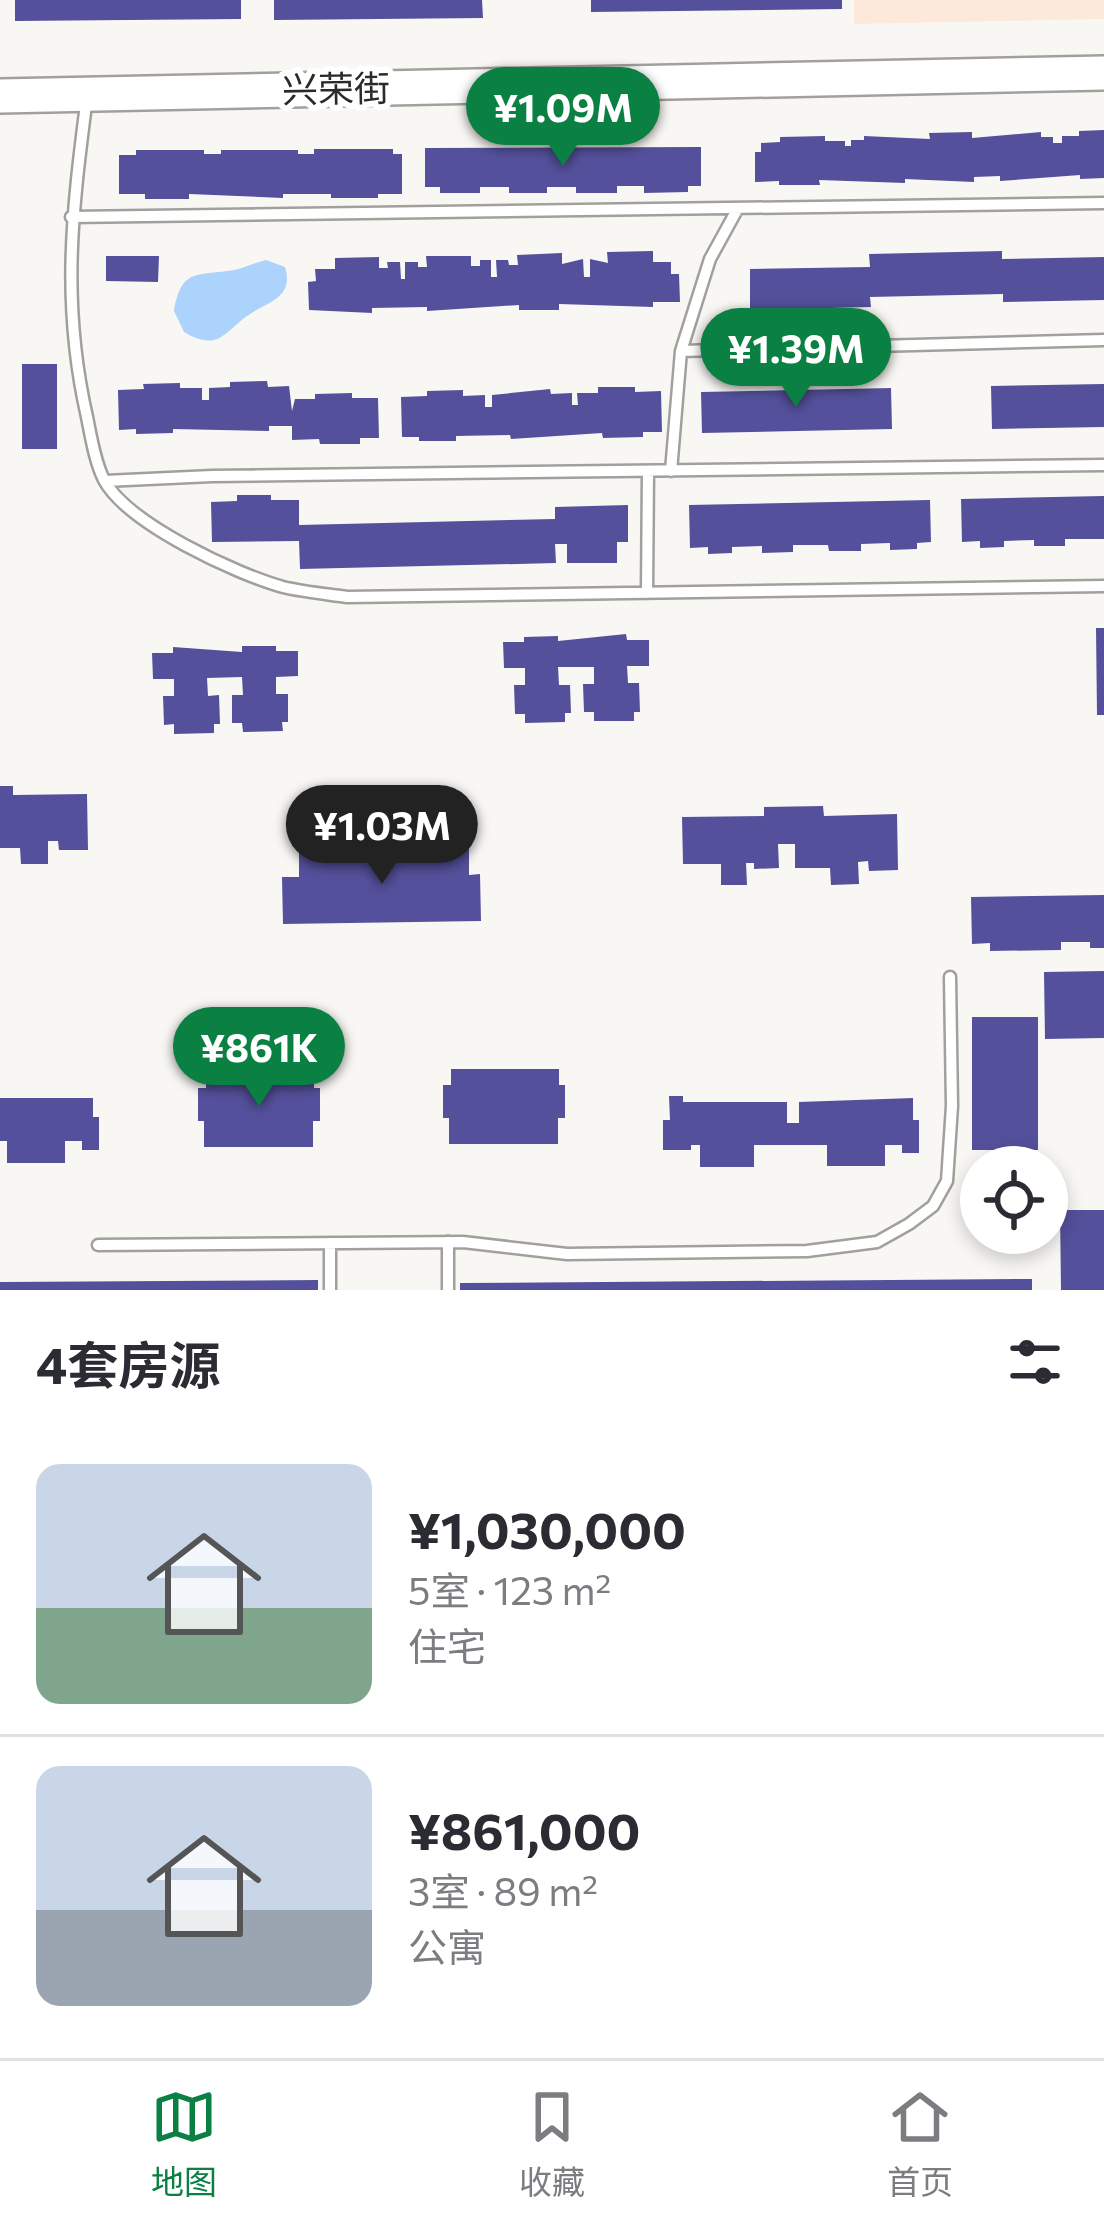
<!DOCTYPE html>
<html lang="zh">
<meta charset="utf-8">
<style>
body{margin:0;font-family:Commissioner,"Noto Sans SC",sans-serif;background:#f2f2f3;color:#2b2b33;height:100vh;display:flex;flex-direction:column;font-size:45px;white-space:nowrap}
*{box-sizing:border-box;margin:0}
p{font-size:39px;color:#7c7c81}
.icon{flex:none;width:66px;height:66px;fill:none;stroke:currentColor;stroke-width:2;stroke-linecap:round;stroke-linejoin:round}
.map{position:relative;height:1290px;overflow:hidden}
.panel{display:flex;flex-direction:column;background:#fff;flex:1}
.panel>*{flex:none}
.controls{position:absolute;left:960px;top:1146px;display:grid;gap:24px}
.controls a{display:grid;place-items:center;width:108px;height:108px;border-radius:50%;background:#fff;box-shadow:0 6px 18px #0003;font-size:60px}
.price{position:absolute;translate:-50% -102px;padding:0 27px;border-radius:42px;background:#0b8043;color:#fff;font-size:39px;line-height:78px;filter:drop-shadow(0 3px 6px #0008)}
.price::after{content:'';position:absolute;left:50%;top:72px;width:36px;height:27px;margin-left:-18px;background:inherit;clip-path:polygon(0 0,100% 0,50% 100%)}
.price.selected{background:#222;color:#fff}
ul{padding:0;list-style:none}
li{display:flex;align-items:center;gap:36px;height:300px;padding:0 36px}
li+li{border-top:3px solid #e1e1e2}
li span{display:grid;place-items:center;flex:none;width:336px;height:240px;border-radius:24px;color:#555}
li>.icon{margin-inline-start:auto}
span .icon{width:144px;height:144px;fill:#fffc;stroke-width:1}
li b{font-size:51px}
h2{display:flex;justify-content:space-between;align-items:center;height:144px;padding:0 36px;font-size:51px}
.tab-bar{display:flex;justify-content:space-around;align-items:center;height:168px;border-top:3px solid #e1e1e2;background:#fff;font-size:33px;color:#7c7c81}
.tab-bar a{display:grid;justify-items:center;gap:6px}
.tab-bar .selected{color:#0b8043}
.map>svg:first-child{display:block}
.education{fill:#fde9da}
.water{fill:#acd3fc}
.building{fill:#54509b}
.lines{fill:none;stroke-linecap:round;stroke-linejoin:round}
.lane-casing{stroke:#a2a09d;stroke-width:15}
.secondary-casing{stroke:#a2a09d;stroke-width:38}
.lane{stroke:#fff;stroke-width:10}
.secondary{stroke:#fff;stroke-width:33}
.labels{text-anchor:middle;stroke-width:12;stroke-linejoin:round;paint-order:stroke}
.street-label{font-size:36px;fill:#2b2a29;stroke:#fff}
</style>
<div class="map">
<svg width="1104" height="1290" viewBox="0 0 1104 1290">
<rect width="100%" height="100%" fill="#f9f7f4"/>
<!-- education -->
<path class="education" d="M 854,0 L 1104,0 L 1104,19 L 854,24 Z"/>
<!-- water -->
<path class="water" d="M 266,260 L 285,267 C 294,297 270,301 250,314 C 224,331 220,353 184,332 L 174,311 C 181,271 194,275 228,271 C 242,269 253,263 266,260 Z"/>
<!-- building -->
<path class="building" d="M 15,0 L 241,0 L 241,19 L 15,21 Z
M 274,0 L 482,0 L 483,18 L 274,20 Z
M 591,0 L 842,0 L 842,9 L 591,12 Z
M 1104,130 L 1104,178 L 1080,179 L 1080,175 L 1000,181 L 1000,176 L 974,177 L 974,182 L 905,179 L 905,183 L 819,180 L 820,185 L 779,185 L 779,181 L 755,182 L 755,152 L 761,152 L 761,143 L 780,142 L 780,137 L 825,136 L 825,141 L 845,141 L 845,146 L 851,146 L 851,140 L 864,140 L 864,136 L 930,139 L 929,133 L 972,132 L 972,138 L 1041,132 L 1041,137 L 1053,137 L 1053,143 L 1062,143 L 1062,136 L 1079,136 L 1079,131 Z
M 701,147 L 701,186 L 688,186 L 688,192 L 644,193 L 644,186 L 617,186 L 617,193 L 576,193 L 576,187 L 547,187 L 547,193 L 509,193 L 509,187 L 480,187 L 480,193 L 440,193 L 440,187 L 425,187 L 425,148 Z
M 314,149 L 393,149 L 393,154 L 402,154 L 402,194 L 378,194 L 378,198 L 331,198 L 331,194 L 283,194 L 283,198 L 189,194 L 189,199 L 145,199 L 145,194 L 119,194 L 119,155 L 136,155 L 136,150 L 204,150 L 204,154 L 221,154 L 221,150 L 298,150 L 298,154 L 314,154 Z
M 653,251 L 653,262 L 671,262 L 671,274 L 679,274 L 680,302 L 653,302 L 653,307 L 559,304 L 559,310 L 519,310 L 519,305 L 427,311 L 427,307 L 372,308 L 372,313 L 309,310 L 308,282 L 316,281 L 315,269 L 335,269 L 335,258 L 379,257 L 379,268 L 388,268 L 387,262 L 400,262 L 401,279 L 405,279 L 405,262 L 418,262 L 418,267 L 427,267 L 426,256 L 471,256 L 471,266 L 480,266 L 480,260 L 491,260 L 491,277 L 497,277 L 496,260 L 508,260 L 509,265 L 518,265 L 517,255 L 562,253 L 562,264 L 583,259 L 584,277 L 590,277 L 590,259 L 608,263 L 607,252 Z
M 1002,251 L 1002,259 L 1104,257 L 1104,300 L 1003,302 L 1003,294 L 870,297 L 871,307 L 750,310 L 750,269 L 870,267 L 869,254 Z
M 106,256 L 159,256 L 158,282 L 106,281 Z
M 22,364 L 57,364 L 57,449 L 22,449 Z
M 267,381 L 268,387 L 289,386 L 292,411 L 295,399 L 315,399 L 315,394 L 352,393 L 352,398 L 378,398 L 379,438 L 360,438 L 360,444 L 320,444 L 319,439 L 292,440 L 292,426 L 269,426 L 269,431 L 173,429 L 173,433 L 136,434 L 136,429 L 119,430 L 118,390 L 144,389 L 143,384 L 180,383 L 180,388 L 202,388 L 202,400 L 209,400 L 209,388 L 230,387 L 230,382 Z
M 1104,384 L 1104,427 L 992,429 L 991,386 Z
M 598,387 L 635,387 L 635,392 L 661,391 L 662,432 L 643,432 L 643,437 L 603,438 L 602,433 L 511,439 L 510,435 L 456,436 L 456,441 L 419,441 L 419,437 L 402,437 L 401,397 L 427,396 L 427,391 L 463,390 L 463,396 L 485,395 L 485,407 L 492,407 L 492,395 L 550,389 L 551,394 L 572,393 L 572,405 L 578,405 L 577,393 L 598,393 Z
M 891,388 L 892,429 L 702,433 L 701,392 Z
M 237,495 L 271,495 L 271,500 L 299,500 L 299,525 L 555,519 L 555,507 L 628,505 L 628,542 L 617,542 L 617,563 L 567,563 L 567,544 L 555,544 L 556,563 L 300,569 L 299,541 L 212,542 L 211,502 L 237,501 Z
M 1104,496 L 1104,539 L 1065,539 L 1065,546 L 1034,546 L 1034,540 L 1004,541 L 1004,547 L 980,548 L 980,541 L 962,542 L 961,499 Z
M 930,500 L 931,542 L 917,543 L 917,549 L 890,550 L 890,543 L 861,544 L 861,551 L 829,551 L 828,545 L 793,545 L 793,552 L 762,553 L 762,546 L 732,547 L 732,553 L 708,554 L 708,547 L 690,548 L 689,505 Z
M 1096,628 L 1104,628 L 1104,715 L 1097,715 Z
M 626,634 L 627,640 L 649,640 L 649,666 L 627,666 L 628,683 L 639,683 L 640,712 L 634,712 L 634,721 L 594,721 L 594,712 L 584,712 L 583,684 L 594,684 L 594,667 L 558,667 L 559,685 L 570,685 L 571,713 L 565,713 L 565,722 L 525,723 L 525,714 L 515,714 L 514,685 L 525,685 L 525,668 L 504,668 L 503,642 L 524,642 L 524,637 L 558,636 L 558,641 Z
M 242,646 L 276,646 L 276,651 L 298,651 L 298,676 L 276,677 L 276,694 L 288,694 L 288,722 L 282,722 L 283,731 L 243,732 L 242,723 L 232,723 L 232,695 L 243,695 L 242,677 L 207,678 L 208,696 L 219,695 L 220,724 L 214,724 L 214,733 L 174,734 L 174,724 L 164,725 L 163,696 L 174,696 L 174,679 L 153,679 L 152,653 L 173,653 L 173,647 L 242,652 Z
M 0,786 L 13,786 L 13,795 L 87,794 L 88,850 L 59,850 L 58,841 L 48,841 L 48,864 L 21,864 L 20,848 L 0,848 Z
M 823,806 L 824,816 L 897,814 L 898,870 L 869,871 L 868,861 L 858,862 L 859,884 L 831,885 L 830,868 L 795,868 L 795,844 L 778,844 L 779,868 L 754,869 L 754,863 L 746,863 L 747,885 L 721,885 L 721,864 L 683,864 L 682,817 L 764,816 L 764,807 Z
M 469,848 L 469,875 L 480,874 L 481,921 L 283,924 L 282,877 L 299,877 L 299,850 Z
M 1104,895 L 1104,948 L 1090,948 L 1090,942 L 1061,942 L 1061,950 L 990,951 L 990,943 L 972,944 L 971,897 Z
M 1104,971 L 1104,1038 L 1045,1039 L 1044,972 Z
M 972,1017 L 1038,1017 L 1038,1150 L 972,1150 Z
M 451,1069 L 559,1069 L 559,1085 L 565,1085 L 565,1118 L 558,1118 L 558,1144 L 449,1144 L 449,1118 L 443,1118 L 443,1085 L 451,1085 Z
M 206,1072 L 314,1072 L 314,1088 L 320,1088 L 320,1121 L 313,1121 L 313,1147 L 204,1147 L 204,1121 L 198,1121 L 198,1088 L 206,1088 Z
M 669,1096 L 683,1096 L 683,1102 L 787,1102 L 787,1123 L 799,1123 L 799,1102 L 913,1098 L 913,1120 L 919,1120 L 919,1153 L 902,1153 L 902,1145 L 885,1145 L 885,1166 L 827,1166 L 827,1145 L 754,1145 L 754,1167 L 700,1167 L 700,1145 L 691,1145 L 691,1150 L 663,1150 L 663,1120 L 670,1120 Z
M 0,1098 L 93,1098 L 93,1117 L 99,1117 L 99,1150 L 82,1150 L 82,1141 L 65,1141 L 65,1163 L 7,1163 L 7,1141 L 0,1141 Z
M 1060,1210 L 1104,1210 L 1104,1290 L 1061,1290 Z
M 1032,1279 L 1032,1290 L 460,1290 L 460,1283 Z
M 318,1280 L 318,1290 L 0,1290 L 0,1282 Z"/>
<g class="lines">
<!-- lane casing -->
<g class="lane-casing">
<path id="lane" d="M 87,97 C 72,212 61,303 87,417 C 91,437 95,462 104,480 C 128,524 236,574 283,587 C 304,592 326,594 347,597 L 1104,586
M 71,217 L 1104,203
M 681,351 L 1104,340
M 671,471 L 681,351 L 710,259 L 738,208
M 105,481 L 212,476 L 1104,465
M 647,593 L 648,471
M 448,1242 L 448,1290
M 98,1245 L 463,1242 L 567,1254 L 807,1251 L 877,1242 L 909,1224 L 933,1206 L 947,1181 L 952,1106 L 950,977
M 330,1290 L 330,1243"/>
</g>
<!-- secondary casing -->
<g class="secondary-casing">
<path id="secondary" d="M 0,96 L 1104,73"/>
</g>
<!-- lane -->
<use href="#lane" class="lane"/>
<!-- secondary -->
<use href="#secondary" class="secondary"/>
</g>
<g class="labels">
<!-- street labels -->
<g class="street-label">
<text transform="translate(336 89) rotate(-1)" y="13">兴荣街</text>
</g>
</g>
</svg>
<div class="controls">
<a><svg class="icon" aria-label="locate" viewBox="0 0 24 24"><circle cx="12" cy="12" r="6"/><path d="M12 2v4M12 18v4M2 12h4M18 12h4"/></svg></a>
</div>
<b class="price" style="left:563px;top:169px">¥1.09M</b>
<b class="price" style="left:796px;top:410px">¥1.39M</b>
<b class="price selected" style="left:382px;top:887px">¥1.03M</b>
<b class="price" style="left:259px;top:1109px">¥861K</b>
</div>
<section class="panel">
<h2>4套房源<svg class="icon" aria-label="filters" viewBox="0 0 24 24"><path d="M4 7h16M4 17h16"/><circle cx="9" cy="7" r="2"/><circle cx="15" cy="17" r="2"/></svg></h2>
<ul>
<li><span style="background:linear-gradient(#c9d6e8 60%,#7fa58c 0)"><svg class="icon" aria-label="home" viewBox="0 0 24 24"><path d="M3 11l9-7 9 7M6 9v11h12V9"/></svg></span><div><b>¥1,030,000</b><p>5室 · 123 m²</p><p>住宅</p></div></li>
<li><span style="background:linear-gradient(#c9d6e8 60%,#9aa5b1 0)"><svg class="icon" aria-label="home" viewBox="0 0 24 24"><path d="M3 11l9-7 9 7M6 9v11h12V9"/></svg></span><div><b>¥861,000</b><p>3室 · 89 m²</p><p>公寓</p></div></li>
</ul>
</section>
<nav class="tab-bar">
<a class="selected"><svg class="icon" aria-label="map" viewBox="0 0 24 24"><path d="M3 6l6-2 6 2 6-2v14l-6 2-6-2-6 2zM9 4v14M15 6v14"/></svg>地图</a>
<a><svg class="icon" aria-label="saved" viewBox="0 0 24 24"><path d="M7 4h10v16l-5-4-5 4z"/></svg>收藏</a>
<a><svg class="icon" aria-label="home" viewBox="0 0 24 24"><path d="M3 11l9-7 9 7M6 9v11h12V9"/></svg>首页</a>
</nav>
